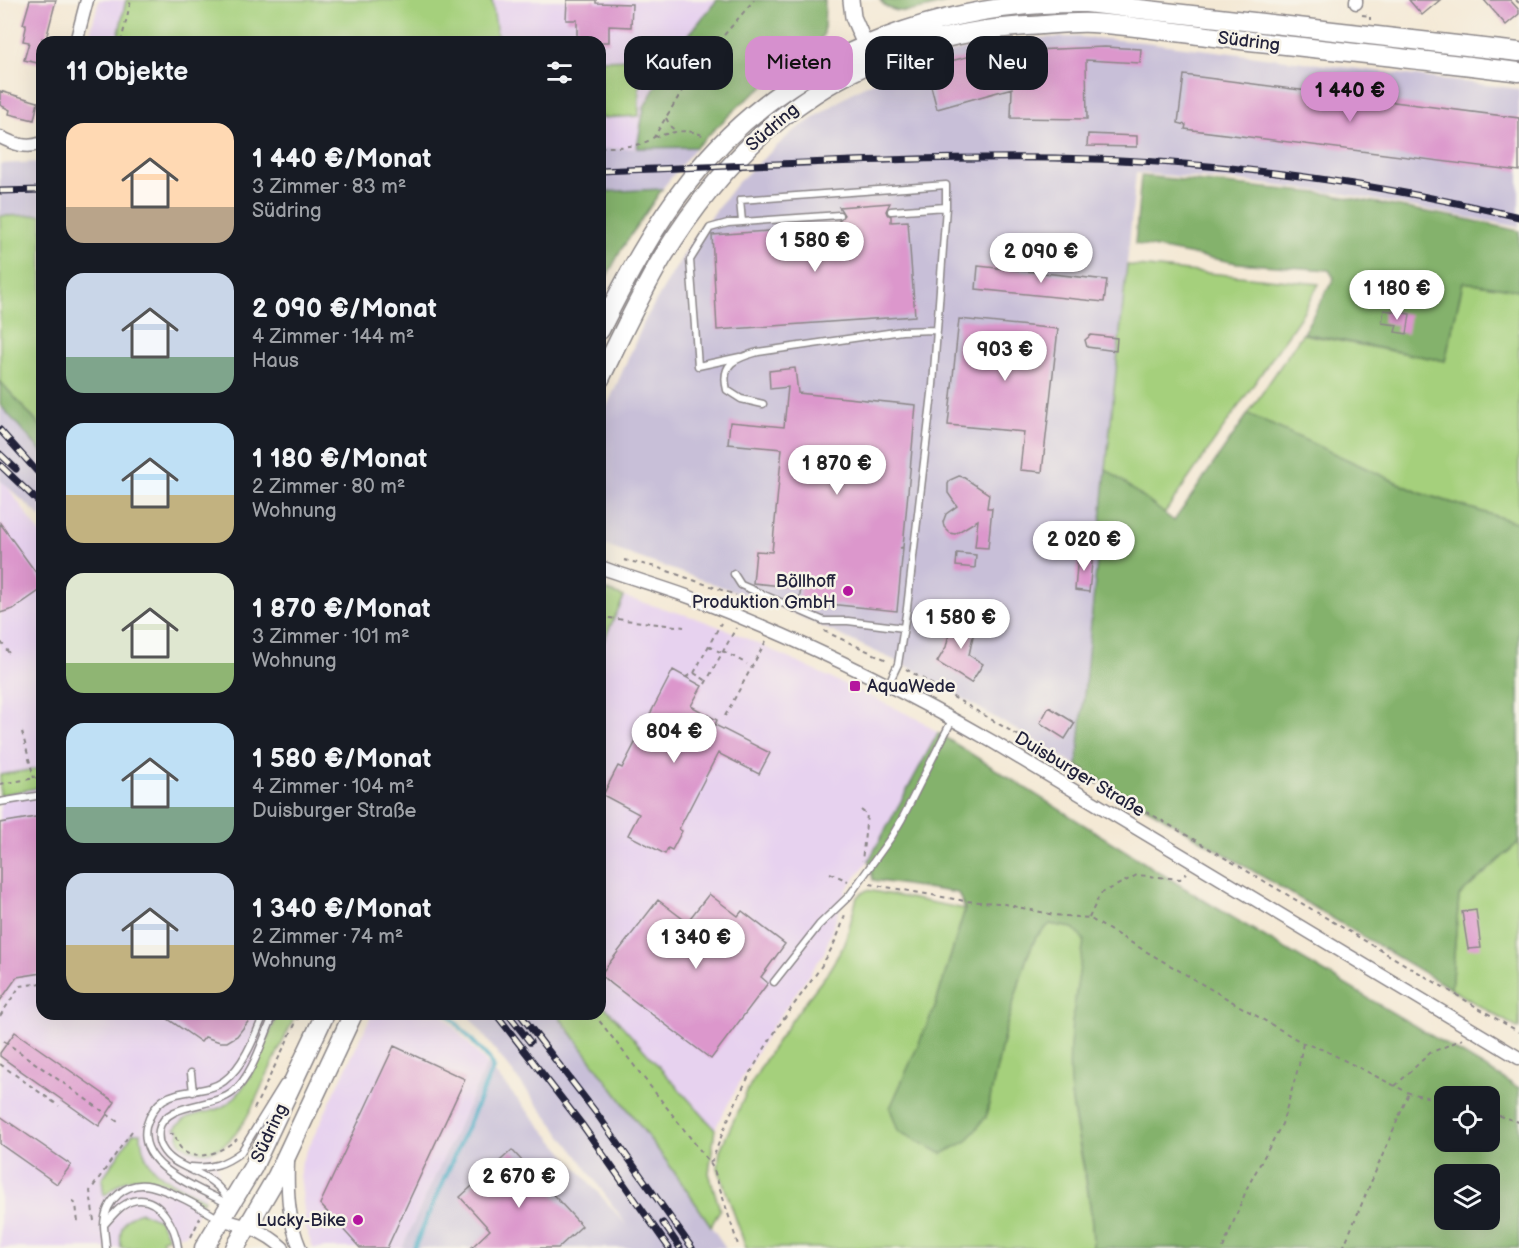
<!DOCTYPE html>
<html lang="de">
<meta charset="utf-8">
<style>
body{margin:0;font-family:"Balsamiq Sans",sans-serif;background:#242831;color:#f1f3f6;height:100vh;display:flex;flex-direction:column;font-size:22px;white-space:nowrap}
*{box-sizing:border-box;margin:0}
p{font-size:20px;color:#9ea1a6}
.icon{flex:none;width:33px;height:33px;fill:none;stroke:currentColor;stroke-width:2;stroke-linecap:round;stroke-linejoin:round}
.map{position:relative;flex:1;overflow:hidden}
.details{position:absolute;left:36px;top:36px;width:570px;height:984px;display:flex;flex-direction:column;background:#171b24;border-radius:18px;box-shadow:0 6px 24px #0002}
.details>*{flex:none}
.banner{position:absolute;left:624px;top:36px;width:570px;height:54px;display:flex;gap:12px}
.fabs{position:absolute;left:1434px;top:1086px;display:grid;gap:12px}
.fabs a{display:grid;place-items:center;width:66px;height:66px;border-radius:12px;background:#171b24;box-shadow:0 6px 24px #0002;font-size:30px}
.price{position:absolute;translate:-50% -51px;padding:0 14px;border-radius:21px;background:#fff;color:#222;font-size:20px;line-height:39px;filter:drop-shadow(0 2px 3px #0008)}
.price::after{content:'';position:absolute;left:50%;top:36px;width:18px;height:14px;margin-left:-9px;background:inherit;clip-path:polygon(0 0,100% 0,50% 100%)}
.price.active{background:#d690ce;color:#111}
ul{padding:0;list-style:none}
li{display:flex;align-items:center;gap:18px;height:150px;padding:0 30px}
li span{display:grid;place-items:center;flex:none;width:168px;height:120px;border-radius:18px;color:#555}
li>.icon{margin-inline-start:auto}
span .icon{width:72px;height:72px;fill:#fffc;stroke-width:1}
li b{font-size:26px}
h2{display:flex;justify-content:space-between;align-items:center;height:72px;padding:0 30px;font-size:26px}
.pill{padding:0 21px;border-radius:18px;background:#171b24;box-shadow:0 6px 24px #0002;font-size:21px;line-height:54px}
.pill.active{background:#d690ce;color:#111}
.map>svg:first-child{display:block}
.built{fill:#e7d2ef}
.industrial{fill:#c8bfd8}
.green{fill:#a5d07c;stroke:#64795c;stroke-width:1.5}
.forest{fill:#84b26c;stroke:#536a54;stroke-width:1.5;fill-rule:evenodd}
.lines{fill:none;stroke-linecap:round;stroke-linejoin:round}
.stream{stroke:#45acc5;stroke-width:4.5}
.building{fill:#dc97cc}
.service-casing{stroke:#8b8688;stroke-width:9}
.minor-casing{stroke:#8b8688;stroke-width:15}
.tertiary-casing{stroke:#8b8688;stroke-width:18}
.secondary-casing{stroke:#8b8688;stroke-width:21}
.path{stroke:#8b8688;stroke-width:2;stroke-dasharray:4.5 4.5;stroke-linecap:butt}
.service{stroke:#fff;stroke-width:6}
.minor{stroke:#fff;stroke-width:12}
.tertiary{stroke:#fff;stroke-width:15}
.secondary{stroke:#fff;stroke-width:18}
.rail-casing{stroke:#22223b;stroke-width:7}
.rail{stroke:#f7f3e8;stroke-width:4.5;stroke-dasharray:14;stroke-linecap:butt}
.poi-dot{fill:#b5179e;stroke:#f7f3e8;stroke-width:2}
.labels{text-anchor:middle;stroke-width:5;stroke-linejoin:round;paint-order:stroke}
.street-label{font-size:18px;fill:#22223b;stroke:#f7f3e8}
.poi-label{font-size:18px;fill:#22223b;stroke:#f7f3e8;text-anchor:end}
</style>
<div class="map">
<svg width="1519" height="1248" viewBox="0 0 1519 1248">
<rect width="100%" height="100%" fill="#f7f3e8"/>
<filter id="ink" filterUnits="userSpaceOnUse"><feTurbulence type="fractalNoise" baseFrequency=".0167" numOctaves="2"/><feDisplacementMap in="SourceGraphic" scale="12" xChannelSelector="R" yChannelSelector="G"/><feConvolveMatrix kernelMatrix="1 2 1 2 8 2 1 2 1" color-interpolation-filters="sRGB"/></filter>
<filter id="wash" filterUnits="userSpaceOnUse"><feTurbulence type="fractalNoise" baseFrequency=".008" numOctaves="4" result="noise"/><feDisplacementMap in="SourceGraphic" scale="24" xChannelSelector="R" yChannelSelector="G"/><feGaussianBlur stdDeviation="1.35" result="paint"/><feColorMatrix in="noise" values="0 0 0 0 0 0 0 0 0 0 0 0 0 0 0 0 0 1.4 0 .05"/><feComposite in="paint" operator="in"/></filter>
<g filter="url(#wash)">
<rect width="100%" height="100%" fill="#f4e9d5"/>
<!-- built -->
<path class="built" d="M 99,0 L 717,0 L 677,49 L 644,107 L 637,148 L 600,149 L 600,42 L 88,42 Z
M 0,480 L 7,486 L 42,536 L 42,768 L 0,775 Z
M 624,597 L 696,618 L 735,633 L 920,720 L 938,733 L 869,860 L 846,890 L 824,953 L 770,1030 L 742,1078 L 715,1129 L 600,1001 L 600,649 Z
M 42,787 L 42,1014 L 278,1014 L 244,1088 L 224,1106 L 197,1114 L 175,1129 L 179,1130 L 178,1137 L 198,1151 L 210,1150 L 219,1171 L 204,1199 L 157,1173 L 145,1158 L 141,1141 L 102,1179 L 104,1196 L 126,1180 L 146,1178 L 161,1182 L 202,1203 L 187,1234 L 168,1237 L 159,1220 L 120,1233 L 121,1248 L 0,1248 L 0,795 Z
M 372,1014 L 442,1014 L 487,1064 L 402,1248 L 313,1248 L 306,1230 L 300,1173 L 302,1161 Z"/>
<!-- industrial -->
<path class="industrial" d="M 1078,37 L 1144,42 L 1519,89 L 1519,227 L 1346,194 L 1239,181 L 1136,173 L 1077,766 L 913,669 L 782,608 L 600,544 L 600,422 L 646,318 L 688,247 L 737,183 L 791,133 L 856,90 L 915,63 L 937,55 L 996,42 L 1035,38 Z
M 696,147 L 662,189 L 600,192 L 600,149 Z
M 42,162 L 42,215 L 0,216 L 0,164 Z
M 0,405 L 42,452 L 42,518 L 0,480 Z
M 467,1014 L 557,1014 L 670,1166 L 726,1248 L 402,1248 L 487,1064 L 627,1226 L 577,1155 Z"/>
<!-- green -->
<path class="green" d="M 126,0 L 492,0 L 498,42 L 117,42 Z
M 639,59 L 639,116 L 600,118 L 600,60 Z
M 42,215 L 42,428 L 0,381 L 0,216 Z
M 1127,265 L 1319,284 L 1299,319 L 1164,514 L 1106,469 Z
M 1463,282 L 1519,290 L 1519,523 L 1420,493 L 1248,414 L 1302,334 L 1445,361 Z
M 600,588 L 624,597 L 600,649 Z
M 42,768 L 42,787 L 0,795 L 0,775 Z
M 1519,842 L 1519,1029 L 1451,989 L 1459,896 Z
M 867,890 L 965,909 L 935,1007 L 986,1117 L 1005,1031 L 1027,957 L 1036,937 L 1049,924 L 1073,928 L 1085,940 C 1077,990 1066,1042 1071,1092 C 1076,1144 1093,1195 1093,1248 L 746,1248 L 718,1168 L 720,1150 L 749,1087 L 773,1047 L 799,1010 L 826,975 L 845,944 L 857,897 Z
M 600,1001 L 715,1129 L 709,1173 L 720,1210 L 711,1226 L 670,1166 L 557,1014 L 600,1014 Z
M 278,1014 L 296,1014 C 286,1035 276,1056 266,1077 C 251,1109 228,1174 181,1144 L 178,1137 L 179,1130 L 175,1128 C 191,1110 205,1116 224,1106 C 249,1092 266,1040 278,1014 Z
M 133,1133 L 141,1133 C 141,1174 174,1183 204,1199 L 202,1203 C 179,1191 150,1169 122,1182 C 115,1186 110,1192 104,1196 L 102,1179 Z
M 141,1212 L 159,1220 L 168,1237 L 162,1239 L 165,1248 L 121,1248 C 119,1229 122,1217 141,1212 Z"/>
<!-- forest -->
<path class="forest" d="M 717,0 L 825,0 L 824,33 L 816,48 L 742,103 L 696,147 L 637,148 L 644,107 L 677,49 Z
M 880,0 L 956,0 C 934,5 895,23 880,0 Z
M 1141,176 L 1328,194 L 1466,219 L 1519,231 L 1519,290 L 1463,282 L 1445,361 L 1303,333 L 1334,278 L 1329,270 L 1237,263 L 1135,244 Z
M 662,189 L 621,250 L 600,290 L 600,192 Z
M 0,381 L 42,428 L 42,452 L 0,405 Z
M 1248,414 L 1420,493 L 1519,523 L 1519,842 L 1459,896 L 1451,989 L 1077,766 L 1106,469 L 1174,521 Z
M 938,733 L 1205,901 L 1519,1088 L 1519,1248 L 1093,1248 C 1093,1196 1078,1146 1071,1094 C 1065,1044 1077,991 1084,940 L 1073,928 L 1050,924 L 1036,937 L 1027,957 L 1005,1031 L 986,1117 L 967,1141 L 942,1154 L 898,1131 L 890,1108 L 935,1007 L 965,909 L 958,893 L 873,880 L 869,860 ZM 1444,1096 L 1490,1096 L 1490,1142 L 1444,1142 ZM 1444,1174 L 1490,1174 L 1490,1220 L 1444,1220 Z"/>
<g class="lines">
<!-- stream -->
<path class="stream" d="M 414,1248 L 493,1068 L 489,1059 L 448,1014"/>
</g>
<g id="blocks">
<!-- building -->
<path class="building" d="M 30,0 L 56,0 L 46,39 L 42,38 L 42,64 L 24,60 L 29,42 L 23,41 L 26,28 L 26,24 L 23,24 Z
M 567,0 L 596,0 L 596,3 L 632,4 L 631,27 L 609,26 L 609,42 L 577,42 L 577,20 L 566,20 Z
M 1409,0 L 1440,0 L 1422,15 Z
M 1484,0 L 1510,0 L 1519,10 L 1519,14 L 1506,25 Z
M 1105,47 L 1141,49 L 1140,63 L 1086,60 L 1087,119 L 1011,118 L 1012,88 L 937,109 L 926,67 L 987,52 Z
M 1184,75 L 1519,118 L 1519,171 L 1185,129 L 1186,125 L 1178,123 Z
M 0,91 L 38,102 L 34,120 L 9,114 L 10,110 L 0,105 Z
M 1088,134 L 1137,136 L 1137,147 L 1087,146 Z
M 890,203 L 886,211 L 887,214 L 891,216 L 891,222 L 908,221 L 915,316 L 717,330 L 712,235 L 840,226 L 839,220 L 844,215 L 839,207 Z
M 978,266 L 1107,280 L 1104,302 L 976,289 Z
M 1384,310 L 1410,314 L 1407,334 L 1395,332 L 1397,325 L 1382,323 Z
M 959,319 L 1058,329 L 1042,472 L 1020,470 L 1024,432 L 948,425 Z
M 1091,335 L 1117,338 L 1116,351 L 1087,347 L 1085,340 Z
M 795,368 L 798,393 L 916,405 L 903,547 L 900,548 L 903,548 L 897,611 L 799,601 L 801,588 L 753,583 L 756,551 L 772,552 L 782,449 L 728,444 L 730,422 L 784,427 L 788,387 L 770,389 L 769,371 Z
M 959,476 L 963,477 L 989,494 L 987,508 L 992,508 L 988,548 L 975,547 L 978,520 L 955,534 L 950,533 L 944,527 L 943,522 L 946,514 L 957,506 L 948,493 L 948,484 L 950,480 Z
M 0,523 L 42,581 L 42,589 L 13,609 L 0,613 Z
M 957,553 L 976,555 L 975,568 L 956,566 Z
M 1078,553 L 1093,554 L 1089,592 L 1075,590 Z
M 953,617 L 976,622 L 969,655 L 983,664 L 971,683 L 937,662 L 946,647 Z
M 673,670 L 702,686 L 691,706 L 717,720 L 715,725 L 770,753 L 759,774 L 718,753 L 679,829 L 682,831 L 672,850 L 668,848 L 665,854 L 628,835 L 639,814 L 603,795 L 618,766 L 622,768 Z
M 1049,707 L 1075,723 L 1065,739 L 1040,723 Z
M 42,816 L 42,973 L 17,977 L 0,1001 L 0,823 Z
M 709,894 L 738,916 L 742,911 L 785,944 L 761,977 L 768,983 L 711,1059 L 600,975 L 658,900 L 687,922 Z
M 1476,910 L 1481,948 L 1468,949 L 1462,912 Z
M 161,1014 L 254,1014 L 237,1036 L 227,1042 L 220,1042 L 205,1037 L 201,1042 Z
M 15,1032 L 115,1102 L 99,1126 L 0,1056 L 0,1053 Z
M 394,1046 L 465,1079 L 387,1248 L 360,1248 L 320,1204 Z
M 0,1116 L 71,1165 L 57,1184 L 0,1144 Z
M 512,1150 L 582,1226 L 558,1248 L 471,1248 L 490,1230 L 460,1197 Z"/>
</g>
</g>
<g filter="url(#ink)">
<use href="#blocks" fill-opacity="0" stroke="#8b8688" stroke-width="1.5"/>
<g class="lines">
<!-- service casing -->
<g class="service-casing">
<path id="service" d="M 742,222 L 740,200 L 946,185 L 946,207
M 740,357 L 698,366 L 690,260 L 710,228 L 728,223 L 839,215
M 763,404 L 741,399 L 727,390 C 720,363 736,358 758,352 L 902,331 L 935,330
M 734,574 L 741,585 L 824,621 L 848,621 L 904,628
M 888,685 L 898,664 L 907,608 L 933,385 L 946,207 L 891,211
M 0,802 L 42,795
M 774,982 L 819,925 L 849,896 L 892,836 L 902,819 L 952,720
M 191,1073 L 193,1092
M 191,1167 C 211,1169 225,1164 241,1152 L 283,1084
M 229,1202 C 212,1168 175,1172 162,1148 C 158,1142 158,1137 159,1130 C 164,1102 214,1108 233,1092 C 252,1077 264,1036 274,1014
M 228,1204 C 200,1188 138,1168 146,1127 C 149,1117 153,1107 163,1100 C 181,1088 206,1094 224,1081 C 244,1066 255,1036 264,1014
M 104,1225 C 112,1216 121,1204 133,1201 C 159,1194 176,1228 178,1248
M 106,1248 C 106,1241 104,1232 104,1225 C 105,1201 126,1180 151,1186 C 174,1192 198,1206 218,1218"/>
</g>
<!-- minor casing -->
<g class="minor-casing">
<path id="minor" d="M 1356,3 L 1356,0
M 76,42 L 87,0
M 0,137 C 14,144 27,149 42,143
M 600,567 C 633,579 667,588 700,601 C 801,640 899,688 993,742 L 1519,1058
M 288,1161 C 287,1191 288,1220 300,1248
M 222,1220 C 245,1225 265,1231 283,1248"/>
</g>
<!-- tertiary casing -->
<g class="tertiary-casing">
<path id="tertiary" d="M 851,0 L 853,17 L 870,56"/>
</g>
<!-- secondary casing -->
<g class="secondary-casing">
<path id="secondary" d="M 600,330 C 626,278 653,227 689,181 C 783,59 935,1 1086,3 L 1519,52
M 600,379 C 620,338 639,297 662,258 C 747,119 862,36 1027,26 C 1048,25 1071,22 1092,23 C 1139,26 1186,34 1233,39 C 1328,50 1424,60 1519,72
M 204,1248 L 253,1167 L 325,1014
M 235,1248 L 277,1176 L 353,1014"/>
</g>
<!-- path -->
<path class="path" d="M 1516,0 L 1519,3
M 1362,15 L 1370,16 L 1370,20
M 121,42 L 131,0
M 666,118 L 671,127 L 677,132
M 654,137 C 674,132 687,127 706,137
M 600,147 C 617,147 641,148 654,137 L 696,68 L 754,0
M 624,560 L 656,567 L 736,595
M 600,617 L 684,627
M 824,631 L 887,660
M 1,642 L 11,656
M 709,646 L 722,653
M 723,651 L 747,664
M 906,669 L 1519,1032
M 694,673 L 707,681
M 686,677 L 694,673 L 721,623
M 705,684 L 736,628
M 725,716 L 766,641
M 22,732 L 34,778
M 0,784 L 42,777
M 861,810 L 867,815 L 862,861
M 830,873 L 848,881
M 870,884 L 965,901 L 1000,903 L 1054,915 L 1089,918 L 1303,1043 L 1324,1050 L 1409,1093 L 1444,1101
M 1089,918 L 1100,894 L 1137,875 L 1180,879 L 1187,873
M 594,1014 L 710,1163 L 714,1170 L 739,1248
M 0,1016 L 20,986 L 42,983
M 4,1041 L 118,1122
M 0,1064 L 59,1106
M 1395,1086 L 1430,1053 L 1463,1039
M 254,1109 L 300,1014
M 1490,1113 L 1519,1122
M 169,1134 L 175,1134 C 181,1169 218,1155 237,1139
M 710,1163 L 713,1159 C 728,1115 748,1074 773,1035 C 799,993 832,963 845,914
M 72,1201 L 76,1204 L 78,1223
M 94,1221 L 90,1191 L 132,1131 L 136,1131
M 191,1237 L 200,1218
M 1223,1248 L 1248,1186 L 1282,1124 L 1299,1065 L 1303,1043
M 1343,1248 L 1409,1093"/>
<!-- service -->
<use href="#service" class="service"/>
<!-- minor -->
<use href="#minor" class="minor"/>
<!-- tertiary -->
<use href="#tertiary" class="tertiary"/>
<!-- secondary -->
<use href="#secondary" class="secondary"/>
<!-- rail casing -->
<g class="rail-casing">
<path id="rail" d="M 600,171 C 751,166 903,156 1055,158 C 1211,160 1368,181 1519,217
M 0,191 L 42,190
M 0,430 L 42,477
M 0,454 L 16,469
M 0,465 L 42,505
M 496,1014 L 583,1126 L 669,1248
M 508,1014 L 530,1042
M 520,1014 L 597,1114 L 692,1248
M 663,1223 L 680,1248"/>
</g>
<!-- rail -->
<use href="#rail" class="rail"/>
</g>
</g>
<!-- markers -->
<g class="poi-dot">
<circle cx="848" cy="591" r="6"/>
<rect x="849" y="680" width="12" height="12" rx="3"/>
<circle cx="358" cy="1220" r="6"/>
</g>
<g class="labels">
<!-- street labels -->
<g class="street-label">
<text transform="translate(1249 41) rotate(7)" y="6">Südring</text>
<text transform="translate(772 127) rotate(-41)" y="6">Südring</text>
<text transform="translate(1080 774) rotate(31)" y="6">Duisburger Straße</text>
<text transform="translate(269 1133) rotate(-65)" y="6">Südring</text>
</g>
<!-- poi labels -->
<g class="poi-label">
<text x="836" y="587">Böllhoff<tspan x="836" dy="21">Produktion GmbH</tspan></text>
<text x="867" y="692" text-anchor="start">AquaWede</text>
<text x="346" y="1226">Lucky-Bike</text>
</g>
</g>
</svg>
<div class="fabs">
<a><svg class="icon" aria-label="locate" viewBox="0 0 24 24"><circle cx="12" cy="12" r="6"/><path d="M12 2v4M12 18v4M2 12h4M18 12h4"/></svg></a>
<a><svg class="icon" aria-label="layers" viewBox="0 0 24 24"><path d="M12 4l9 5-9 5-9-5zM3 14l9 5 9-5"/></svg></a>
</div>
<b class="price active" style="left:1350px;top:123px">1 440 €</b>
<b class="price" style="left:815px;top:273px">1 580 €</b>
<b class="price" style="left:1041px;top:284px">2 090 €</b>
<b class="price" style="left:1397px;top:321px">1 180 €</b>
<b class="price" style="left:1005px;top:382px">903 €</b>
<b class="price" style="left:837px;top:496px">1 870 €</b>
<b class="price" style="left:1084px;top:572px">2 020 €</b>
<b class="price" style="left:961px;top:650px">1 580 €</b>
<b class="price" style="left:674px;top:764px">804 €</b>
<b class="price" style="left:696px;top:970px">1 340 €</b>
<b class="price" style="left:519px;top:1209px">2 670 €</b>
<div class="banner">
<a class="pill">Kaufen</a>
<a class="pill active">Mieten</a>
<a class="pill">Filter</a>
<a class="pill">Neu</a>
</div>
<section class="details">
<h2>11 Objekte<svg class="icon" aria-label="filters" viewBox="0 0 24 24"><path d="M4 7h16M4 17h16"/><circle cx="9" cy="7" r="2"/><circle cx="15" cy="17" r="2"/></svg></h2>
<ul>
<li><span style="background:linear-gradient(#ffd9b3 70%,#b9a48a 0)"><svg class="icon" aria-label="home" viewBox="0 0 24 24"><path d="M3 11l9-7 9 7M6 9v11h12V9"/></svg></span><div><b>1 440 €/Monat</b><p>3 Zimmer · 83 m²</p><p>Südring</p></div></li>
<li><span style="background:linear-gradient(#c9d6e8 70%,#7fa58c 0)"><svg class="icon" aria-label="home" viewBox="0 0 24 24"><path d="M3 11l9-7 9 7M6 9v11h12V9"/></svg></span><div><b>2 090 €/Monat</b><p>4 Zimmer · 144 m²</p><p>Haus</p></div></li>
<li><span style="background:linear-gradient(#bfe0f5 60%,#c2b280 0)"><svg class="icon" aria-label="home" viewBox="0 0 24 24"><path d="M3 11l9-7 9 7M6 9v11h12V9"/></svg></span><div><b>1 180 €/Monat</b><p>2 Zimmer · 80 m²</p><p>Wohnung</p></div></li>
<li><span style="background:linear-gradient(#dfe7d0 75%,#8fb573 0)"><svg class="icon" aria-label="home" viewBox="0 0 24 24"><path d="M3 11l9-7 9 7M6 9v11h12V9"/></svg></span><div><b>1 870 €/Monat</b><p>3 Zimmer · 101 m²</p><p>Wohnung</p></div></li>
<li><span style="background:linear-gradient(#bfe0f5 70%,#7fa58c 0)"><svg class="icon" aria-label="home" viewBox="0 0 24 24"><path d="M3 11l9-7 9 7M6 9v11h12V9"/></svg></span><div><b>1 580 €/Monat</b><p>4 Zimmer · 104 m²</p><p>Duisburger Straße</p></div></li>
<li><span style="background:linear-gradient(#c9d6e8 60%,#c2b280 0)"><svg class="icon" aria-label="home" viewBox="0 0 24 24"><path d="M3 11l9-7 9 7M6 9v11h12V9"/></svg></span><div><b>1 340 €/Monat</b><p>2 Zimmer · 74 m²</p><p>Wohnung</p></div></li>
</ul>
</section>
</div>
